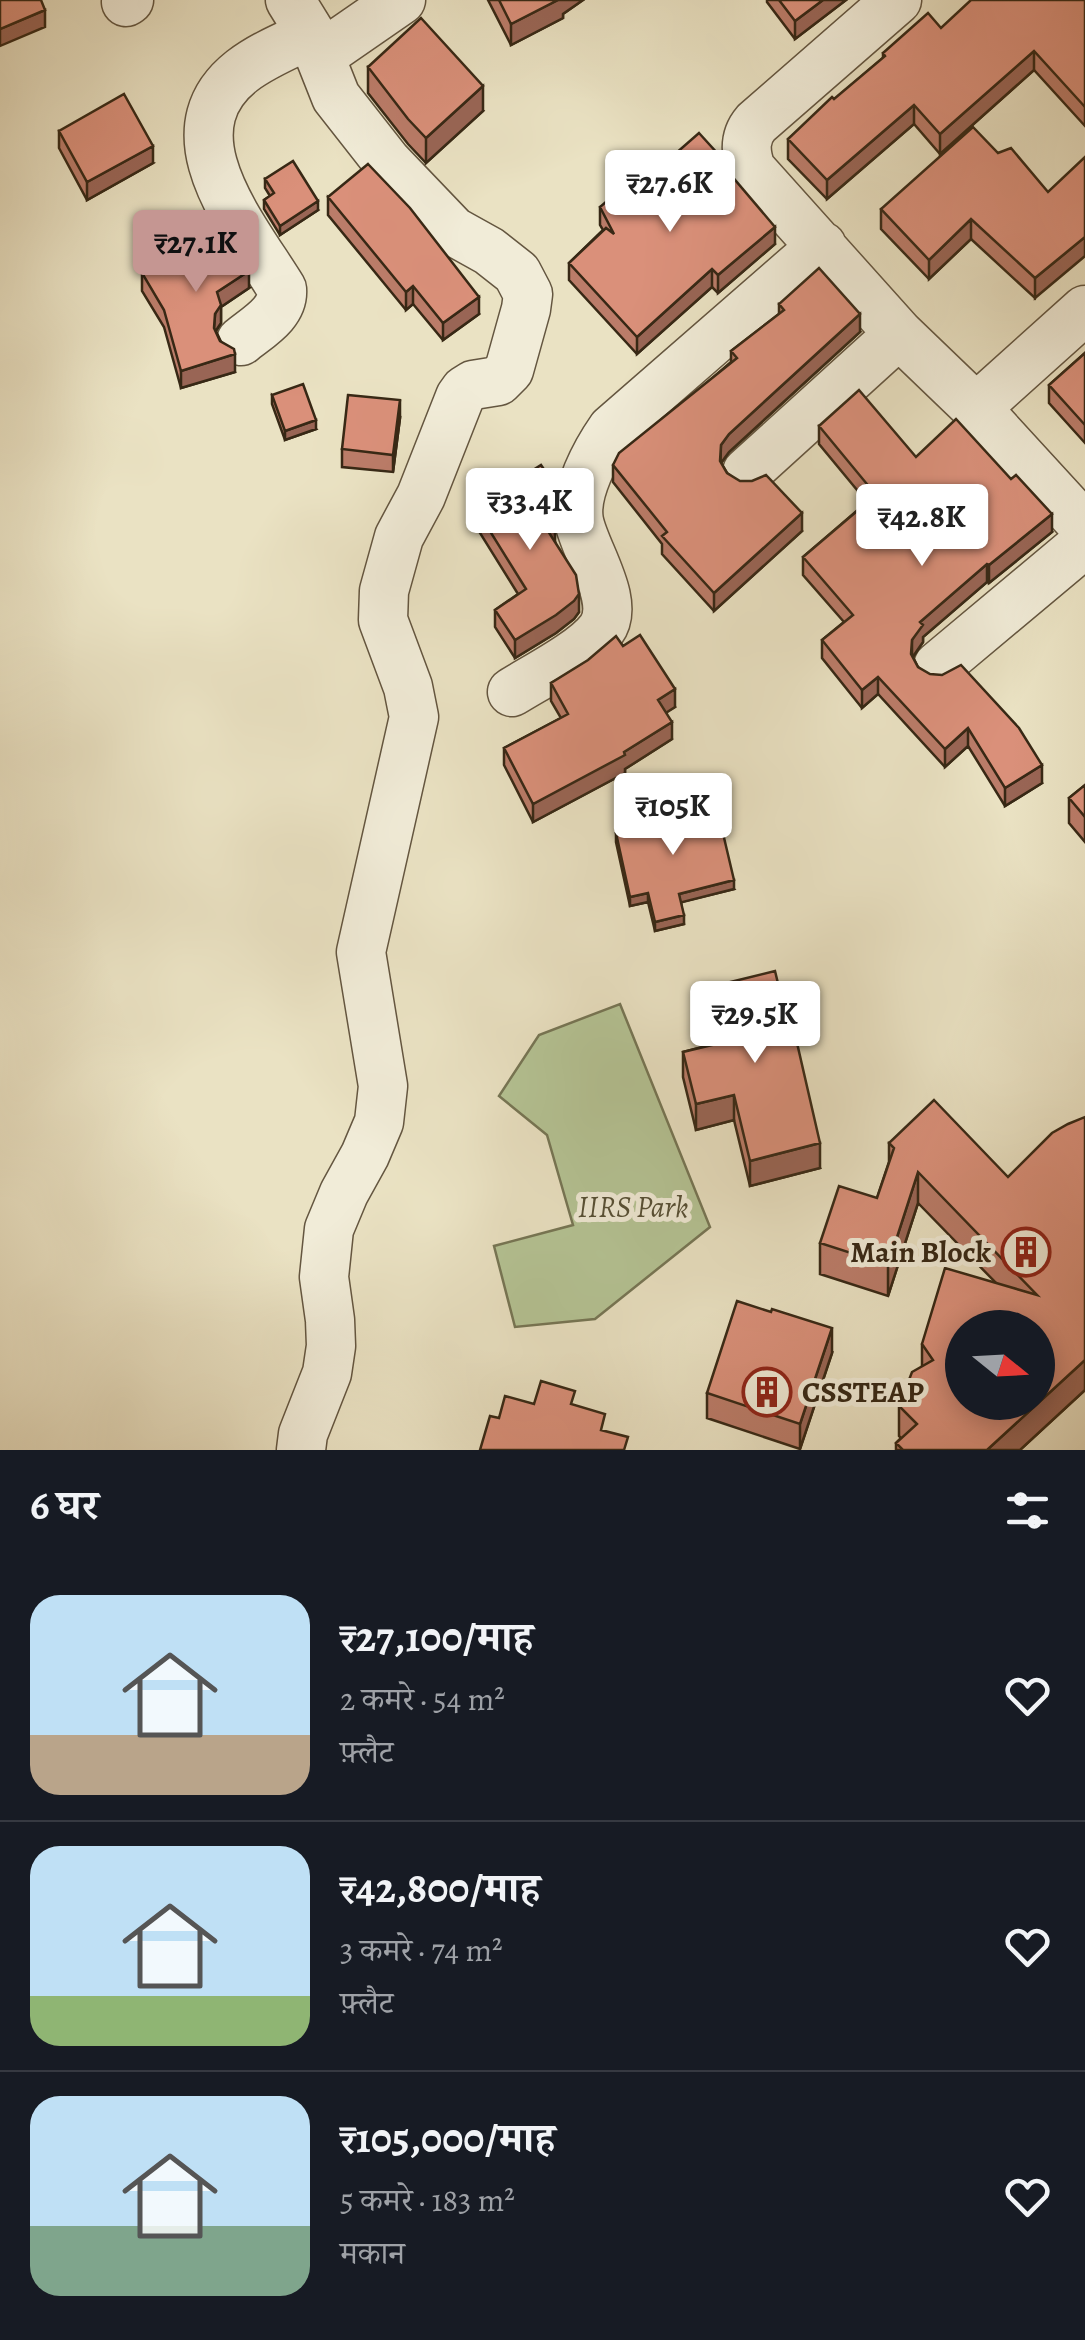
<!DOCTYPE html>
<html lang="hi">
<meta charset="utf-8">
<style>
body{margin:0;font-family:Alegreya,"Noto Serif Devanagari",serif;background:#20242c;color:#f1f3f6;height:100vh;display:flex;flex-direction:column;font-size:38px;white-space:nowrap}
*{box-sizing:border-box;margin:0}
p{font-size:32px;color:#9ea1a6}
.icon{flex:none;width:55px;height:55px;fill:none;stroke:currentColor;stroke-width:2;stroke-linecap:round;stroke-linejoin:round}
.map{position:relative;height:1450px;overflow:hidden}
.side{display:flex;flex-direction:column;background:#171b24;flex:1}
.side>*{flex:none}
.needle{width:65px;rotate:108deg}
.buttons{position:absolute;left:945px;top:1310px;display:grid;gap:20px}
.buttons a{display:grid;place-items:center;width:110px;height:110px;border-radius:50%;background:#171b24;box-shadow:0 5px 25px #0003;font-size:50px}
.price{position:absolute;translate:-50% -85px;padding:0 22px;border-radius:10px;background:#fff;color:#222;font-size:32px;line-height:65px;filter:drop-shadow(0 2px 5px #0008)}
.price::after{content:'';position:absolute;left:50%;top:60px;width:30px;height:22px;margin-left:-15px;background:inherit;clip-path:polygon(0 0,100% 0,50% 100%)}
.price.selected{background:#c59692;color:#111}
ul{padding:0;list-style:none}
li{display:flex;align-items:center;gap:30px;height:250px;padding:0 30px}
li+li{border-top:2px solid #363941}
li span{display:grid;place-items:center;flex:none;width:280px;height:200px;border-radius:30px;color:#555}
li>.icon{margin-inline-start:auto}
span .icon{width:120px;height:120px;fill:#fffc;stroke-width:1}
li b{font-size:42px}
h2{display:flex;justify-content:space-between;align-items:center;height:120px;padding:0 30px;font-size:42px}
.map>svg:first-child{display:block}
.green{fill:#b5c495;stroke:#767655;stroke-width:2.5}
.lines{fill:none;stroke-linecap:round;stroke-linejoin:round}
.minor-casing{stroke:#645640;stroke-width:51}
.minor{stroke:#f1ecd8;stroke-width:48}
.wall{fill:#bb7c69;stroke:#372815;stroke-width:2.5}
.shaded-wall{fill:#996555;stroke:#372815;stroke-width:2.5}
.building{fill:#da907a;stroke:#372815;stroke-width:2.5;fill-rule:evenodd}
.labels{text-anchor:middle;stroke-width:10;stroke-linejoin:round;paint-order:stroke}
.park-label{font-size:30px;font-style:italic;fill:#564f35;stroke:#f1ecd8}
.poi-label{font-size:30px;font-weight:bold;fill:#372815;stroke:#f1ecd8;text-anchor:end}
</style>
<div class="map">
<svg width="1085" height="1450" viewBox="0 0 1085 1450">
<rect width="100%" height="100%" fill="#eae2c3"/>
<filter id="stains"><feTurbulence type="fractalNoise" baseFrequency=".002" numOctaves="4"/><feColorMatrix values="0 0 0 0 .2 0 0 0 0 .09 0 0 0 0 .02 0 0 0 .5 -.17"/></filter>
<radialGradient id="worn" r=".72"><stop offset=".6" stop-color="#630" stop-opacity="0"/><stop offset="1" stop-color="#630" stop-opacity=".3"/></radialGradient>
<!-- green -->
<path class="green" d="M 620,1004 L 710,1227 L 595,1319 L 515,1327 L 494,1246 L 573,1225 L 547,1135 L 499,1096 L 539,1035 Z"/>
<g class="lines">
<!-- minor casing -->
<g class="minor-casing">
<path id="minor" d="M 290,0 L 311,34 L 336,97 L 387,162 L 453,231 L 489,251 L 517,273 L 528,294 L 526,309 L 509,370 L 498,381 L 473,385 L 465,390 L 460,397 L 421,496 L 399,537 L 384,591 L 383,620 L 408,687 L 414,717 L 361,952 L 383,1086 L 379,1122 L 365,1155 L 344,1193 L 329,1229 L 324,1277 L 330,1320 L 331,1346 L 327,1373 L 303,1434 L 301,1450
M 897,0 L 756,123 C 744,137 745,152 751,169 L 899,334 L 976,408 L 1085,527
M 126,2 L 129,0
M 320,56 L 401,0
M 241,341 C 258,327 284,313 282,289 C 244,227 163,133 242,71 C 263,55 288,45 311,34
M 976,408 L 1085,310
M 747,472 L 899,334
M 938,666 L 1085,543
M 512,692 C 536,677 585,652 601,630 C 622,602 585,552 579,521 C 574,492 596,452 612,429 L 822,246"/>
</g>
<!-- minor -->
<use href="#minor" class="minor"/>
</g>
<!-- wall -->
<path class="wall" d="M 488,0 L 583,0 L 563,14 L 563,18 L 511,45 Z
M 767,0 L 846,0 L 795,39 L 767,2 Z
M 1085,0 L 1085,126 L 1034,70 L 940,154 L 914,124 L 827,199 L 788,159 L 788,139 L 883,58 L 883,53 L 941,28 Z
M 368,67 L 483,111 L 426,163 L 408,144 L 368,93 Z
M 59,131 L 153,163 L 87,200 L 59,148 Z
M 998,153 L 1048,192 L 1035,298 L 971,239 L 929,279 L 881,229 L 881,209 Z
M 728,171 L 775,244 L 718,293 L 712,287 L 637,354 L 569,280 L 569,263 L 603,230 L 600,225 L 600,207 L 634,190 Z
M 265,179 L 318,210 L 280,235 L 264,209 L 264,200 L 270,196 L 265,188 Z
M 328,197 L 479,314 L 443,340 L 413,304 L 406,310 L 328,215 Z
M 142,273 L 249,288 L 221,307 L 221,323 L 216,331 L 235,372 L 181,388 L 164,327 L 142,291 Z
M 779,304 L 860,332 L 729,452 L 721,463 L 727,473 L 802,531 L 714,611 L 662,554 L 662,544 L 613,482 L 613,465 L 731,362 L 731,351 L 779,314 Z
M 1085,353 L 1085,443 L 1049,403 L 1049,385 Z
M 272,395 L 316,429 L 285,440 L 272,404 Z
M 400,418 L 393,472 L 342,467 L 342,449 Z
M 819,426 L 916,457 L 1052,532 L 989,583 L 987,582 L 923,637 L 923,642 L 913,657 L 918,667 L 1042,783 L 1005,806 L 968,746 L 945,767 L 878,694 L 862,708 L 822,658 L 822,640 L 844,622 L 803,575 L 803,557 L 867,502 L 819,444 Z
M 475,507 L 551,513 L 548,515 L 555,542 L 579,612 L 574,619 L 556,633 L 515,658 L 495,627 L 495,610 L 518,594 L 475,525 Z
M 623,646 L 675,707 L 666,712 L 672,739 L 625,769 L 625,773 L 533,822 L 504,765 L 504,748 L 561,718 L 551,701 L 551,683 Z
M 1085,785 L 1085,842 L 1069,823 L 1069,798 Z
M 629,813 L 662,822 L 734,889 L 681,902 L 684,924 L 655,931 L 648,902 L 630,906 L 616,842 L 616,833 L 631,829 Z
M 702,989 L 820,1168 L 750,1186 L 734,1120 L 696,1130 L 683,1077 L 683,1052 L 710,1045 L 702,1014 Z
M 889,1143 L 1008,1177 L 1085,1390 L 1020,1450 L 896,1450 L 896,1443 L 901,1438 L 899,1436 L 899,1406 L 922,1367 L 922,1344 L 996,1283 L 918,1203 L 888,1296 L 820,1274 L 820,1243 L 877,1198 L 889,1162 Z
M 832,1353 L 800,1449 L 707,1418 L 707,1393 Z"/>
<!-- shaded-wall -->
<path class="shaded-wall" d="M 558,0 L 583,0 L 563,14 L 563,18 L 511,45 L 511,24 Z
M 823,0 L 846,0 L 795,39 L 795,21 Z
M 45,10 L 45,27 L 0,46 L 0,29 Z
M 1034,51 L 1034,70 L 940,154 L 940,134 Z
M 483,86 L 483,111 L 426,163 L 426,138 Z
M 914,105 L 914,124 L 827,199 L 827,180 Z
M 153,146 L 153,163 L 87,200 L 87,182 Z
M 318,201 L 318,210 L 280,235 L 280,226 Z
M 971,219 L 971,239 L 929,279 L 929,260 Z
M 775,227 L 775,244 L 718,293 L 718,275 Z
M 1085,237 L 1085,256 L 1035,298 L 1035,278 Z
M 712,269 L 712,287 L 637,354 L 637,337 Z
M 249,271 L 249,288 L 221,307 L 221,323 L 215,332 L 214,328 L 217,292 Z
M 413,286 L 413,304 L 406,310 L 406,292 Z
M 479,297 L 479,314 L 443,340 L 443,323 Z
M 860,314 L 860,332 L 729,452 L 721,463 L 720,479 L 721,445 L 729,434 Z
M 235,354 L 235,372 L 181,388 L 181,371 Z
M 400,400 L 400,418 L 393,472 L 393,455 Z
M 316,420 L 316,429 L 285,440 L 285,431 Z
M 552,481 L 551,513 L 540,520 L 540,502 Z
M 802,513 L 802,531 L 714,611 L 714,593 Z
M 1052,514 L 1052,532 L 989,583 L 989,565 Z
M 555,526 L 555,544 L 548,531 Z
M 987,564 L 987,582 L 923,637 L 923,642 L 912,658 L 912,640 L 920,622 Z
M 579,594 L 579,612 L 574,619 L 556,633 L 515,658 L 515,640 Z
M 878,677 L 878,694 L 862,708 L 862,690 Z
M 675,689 L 675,707 L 658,718 L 658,700 Z
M 672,722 L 672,739 L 625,769 L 625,773 L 533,822 L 533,804 L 624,752 Z
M 968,728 L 968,746 L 945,767 L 945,749 Z
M 1042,765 L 1042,783 L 1005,806 L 1005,788 Z
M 734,880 L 734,889 L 679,903 L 679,894 Z
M 648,893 L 648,902 L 630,906 L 630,897 Z
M 684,915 L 684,924 L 655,931 L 655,922 Z
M 734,1095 L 734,1120 L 696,1130 L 696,1104 Z
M 820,1143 L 820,1168 L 750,1186 L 750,1161 Z
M 918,1172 L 918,1203 L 888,1296 L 888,1265 Z
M 832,1328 L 832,1353 L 800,1449 L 800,1424 Z
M 1085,1360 L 1085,1390 L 1020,1450 L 987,1450 Z"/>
<!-- building -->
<path class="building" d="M 0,0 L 41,0 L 45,10 L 0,29 Z
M 499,0 L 558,0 L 511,24 Z
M 779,0 L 823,0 L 795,21 Z
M 971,0 L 1085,0 L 1085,107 L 1034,51 L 940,134 L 914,105 L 827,180 L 788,139 L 832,97 L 834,99 L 885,56 L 883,53 L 928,13 L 941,28 Z
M 421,18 L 483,86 L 426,138 L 408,119 L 368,67 Z
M 124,94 L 153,146 L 87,182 L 59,131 Z
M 973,127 L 998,153 L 1011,148 L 1048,192 L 1085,157 L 1085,237 L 1035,278 L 971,219 L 929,260 L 881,209 Z
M 699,133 L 728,165 L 725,168 L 775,227 L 718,275 L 712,269 L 637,337 L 569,263 L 606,228 L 614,234 L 600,207 L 628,183 L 634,190 Z
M 293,161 L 318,201 L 280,226 L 264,200 L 274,193 L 265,179 Z
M 368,164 L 410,208 L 479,297 L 443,323 L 413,286 L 406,292 L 328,197 Z
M 218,222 L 249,271 L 217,292 L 221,305 L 215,314 L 214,328 L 220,341 L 234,349 L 235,354 L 181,371 L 164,310 L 142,273 L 193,241 Z
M 819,268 L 860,314 L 729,434 L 721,445 L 720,461 L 727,473 L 740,481 L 752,481 L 766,475 L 802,513 L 714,593 L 662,536 L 667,532 L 613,465 L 619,453 L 737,358 L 731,351 L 784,310 L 779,304 Z
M 1085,353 L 1085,425 L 1049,385 Z
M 303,384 L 316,420 L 285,431 L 272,395 Z
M 859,390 L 916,457 L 956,419 L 1011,479 L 1016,475 L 1052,514 L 989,565 L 987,564 L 920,622 L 923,625 L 912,640 L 911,654 L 918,667 L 930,674 L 942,675 L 961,665 L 1019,728 L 1042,765 L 1005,788 L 968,728 L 945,749 L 878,677 L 862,690 L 822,640 L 853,615 L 803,557 L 876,495 L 819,426 Z
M 348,395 L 400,400 L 393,455 L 342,449 Z
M 541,465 L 552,481 L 551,496 L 540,502 L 555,526 L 548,531 L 576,575 L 579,594 L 574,601 L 556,615 L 515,640 L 495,610 L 526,589 L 475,507 Z
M 640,635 L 675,689 L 658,700 L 672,722 L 624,752 L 625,755 L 533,804 L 504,748 L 568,714 L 551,683 L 588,660 L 616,636 L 623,646 Z
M 1085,785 L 1085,817 L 1069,798 Z
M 658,806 L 662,822 L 717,808 L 734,880 L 679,894 L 684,915 L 655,922 L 648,893 L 630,897 L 616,833 L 633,828 L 629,813 Z
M 775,971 L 792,1041 L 797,1043 L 820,1143 L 750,1161 L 734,1095 L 696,1104 L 683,1052 L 716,1044 L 702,989 Z
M 934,1100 L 1008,1177 L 1052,1133 L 1068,1124 L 1085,1117 L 1085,1360 L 987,1450 L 903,1450 L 896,1443 L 917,1424 L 899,1406 L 912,1372 L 933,1360 L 922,1344 L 945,1268 L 1037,1295 L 918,1172 L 888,1265 L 820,1243 L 839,1186 L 877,1198 L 894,1148 L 889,1143 ZM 962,1328 L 1038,1328 L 1038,1402 L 962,1402 Z
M 737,1301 L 771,1312 L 772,1309 L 832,1328 L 800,1424 L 707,1393 Z
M 541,1381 L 575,1391 L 571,1404 L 605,1414 L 601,1430 L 628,1437 L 624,1450 L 480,1450 L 490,1416 L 499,1418 L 505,1396 L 534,1404 Z"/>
<!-- icons -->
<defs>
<g id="building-ring" transform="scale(2.5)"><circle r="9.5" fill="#f1ecd8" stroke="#8f2418" stroke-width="1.5"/><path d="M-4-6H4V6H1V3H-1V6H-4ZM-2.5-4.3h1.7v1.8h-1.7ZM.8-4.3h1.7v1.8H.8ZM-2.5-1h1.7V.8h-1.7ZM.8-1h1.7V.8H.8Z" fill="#8f2418"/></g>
</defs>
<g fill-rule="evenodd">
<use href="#building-ring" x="1026" y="1252"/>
<use href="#building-ring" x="767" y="1392"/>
</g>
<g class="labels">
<!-- park labels -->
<g class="park-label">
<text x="633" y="1217">IIRS Park</text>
</g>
<!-- poi labels -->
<g class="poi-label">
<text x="991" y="1262">Main Block</text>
<text x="802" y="1402" text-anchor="start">CSSTEAP</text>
</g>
</g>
<rect width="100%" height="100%" filter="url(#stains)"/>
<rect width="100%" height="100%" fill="url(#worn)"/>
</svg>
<div class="buttons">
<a><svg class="needle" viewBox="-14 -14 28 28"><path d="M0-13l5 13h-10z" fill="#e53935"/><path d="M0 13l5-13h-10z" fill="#9ea1a6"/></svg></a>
</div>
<b class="price" style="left:670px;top:235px">₹27.6K</b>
<b class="price selected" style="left:196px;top:295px">₹27.1K</b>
<b class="price" style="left:530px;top:553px">₹33.4K</b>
<b class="price" style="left:922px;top:569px">₹42.8K</b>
<b class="price" style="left:673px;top:858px">₹105K</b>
<b class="price" style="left:755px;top:1066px">₹29.5K</b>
</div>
<section class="side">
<h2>6 घर<svg class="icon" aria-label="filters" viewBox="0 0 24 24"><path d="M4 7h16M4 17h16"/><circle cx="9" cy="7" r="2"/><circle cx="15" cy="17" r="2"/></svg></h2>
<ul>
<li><span style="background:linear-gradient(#bfe0f5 70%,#b9a48a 0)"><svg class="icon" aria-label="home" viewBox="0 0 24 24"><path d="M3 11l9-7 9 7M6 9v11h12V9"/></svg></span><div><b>₹27,100/माह</b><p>2 कमरे · 54 m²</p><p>फ़्लैट</p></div><svg class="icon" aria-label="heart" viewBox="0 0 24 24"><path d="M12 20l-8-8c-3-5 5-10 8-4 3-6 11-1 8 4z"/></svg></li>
<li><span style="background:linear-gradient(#bfe0f5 75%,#8fb573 0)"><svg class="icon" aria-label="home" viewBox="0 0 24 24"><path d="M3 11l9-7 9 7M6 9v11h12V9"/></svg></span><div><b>₹42,800/माह</b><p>3 कमरे · 74 m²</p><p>फ़्लैट</p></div><svg class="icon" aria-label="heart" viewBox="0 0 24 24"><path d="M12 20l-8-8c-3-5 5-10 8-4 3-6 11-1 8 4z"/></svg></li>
<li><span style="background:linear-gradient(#bfe0f5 65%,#7fa58c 0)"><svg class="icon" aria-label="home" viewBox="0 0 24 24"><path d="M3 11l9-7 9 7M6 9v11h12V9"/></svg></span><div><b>₹105,000/माह</b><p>5 कमरे · 183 m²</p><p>मकान</p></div><svg class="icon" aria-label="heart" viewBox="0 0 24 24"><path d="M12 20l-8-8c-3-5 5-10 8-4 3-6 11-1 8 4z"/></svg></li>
</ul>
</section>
